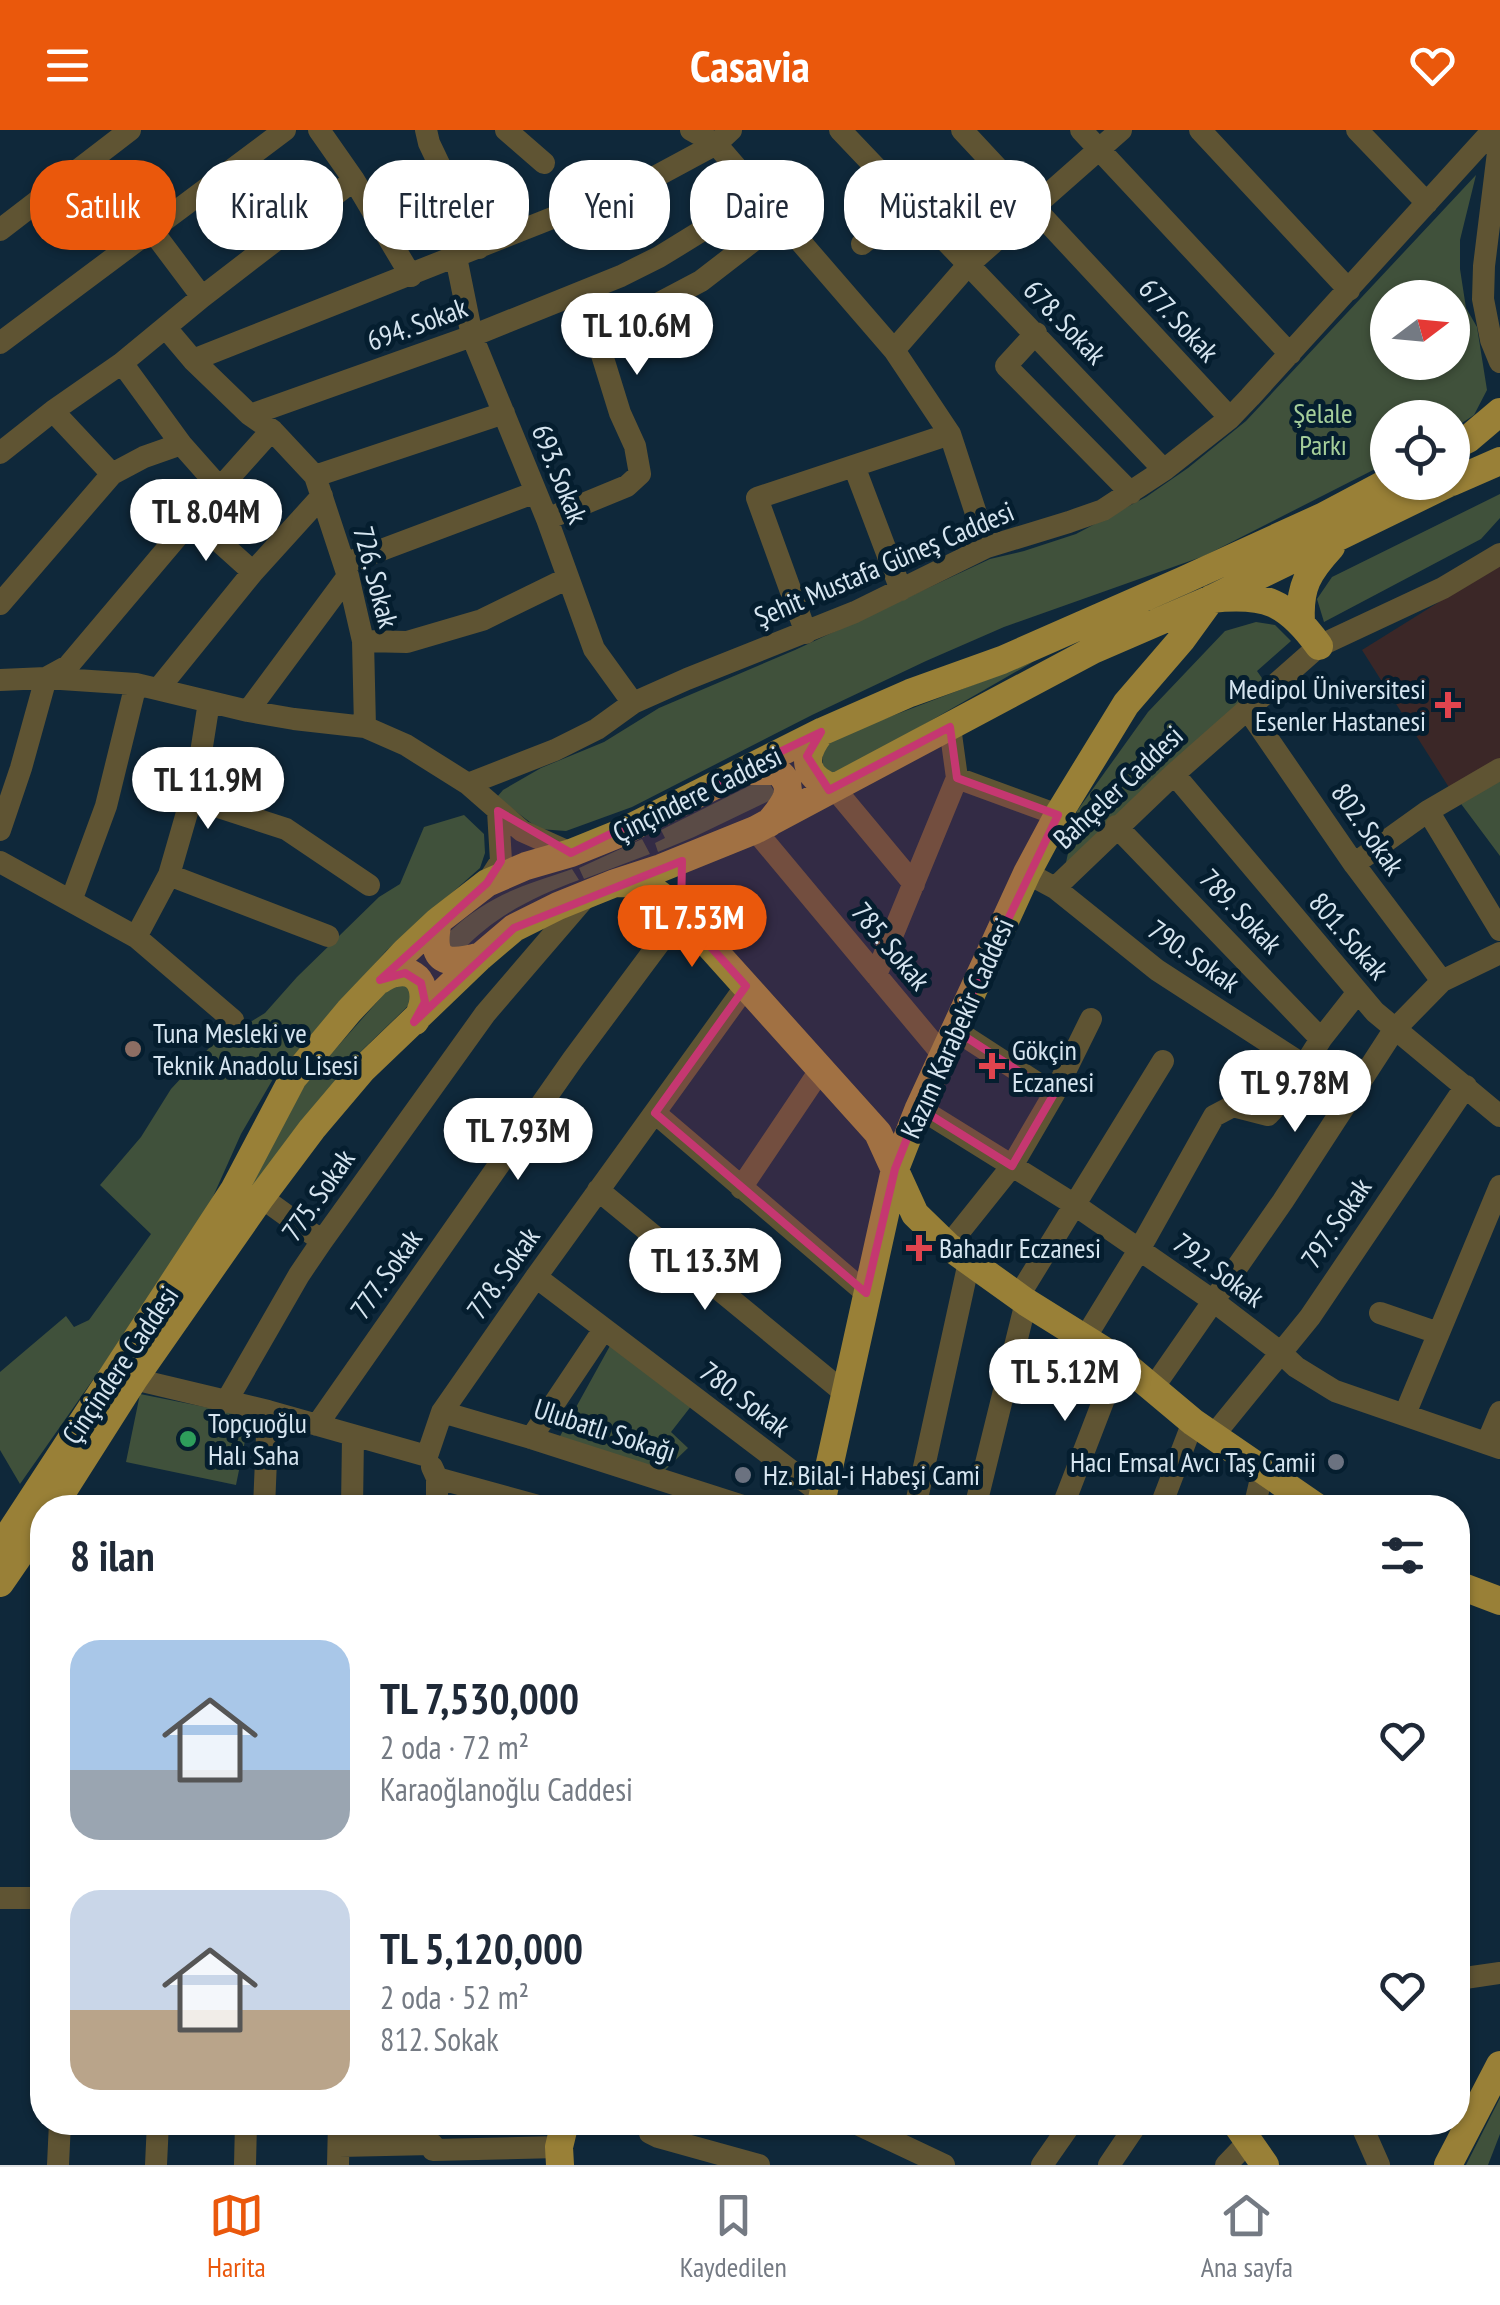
<!DOCTYPE html>
<html lang="tr">
<meta charset="utf-8">
<style>
body{margin:0;font-family:"PT Sans Narrow",sans-serif;background:#f6f6f7;color:#1f2937;height:100vh;display:flex;flex-direction:column;font-size:38px;white-space:nowrap}
*{box-sizing:border-box;margin:0}
p{font-size:32px;color:#747a83}
.icon{flex:none;width:55px;height:55px;fill:none;stroke:currentColor;stroke-width:2;stroke-linecap:round;stroke-linejoin:round}
.map{position:relative;flex:1;overflow:hidden}
.sheet{position:absolute;left:30px;top:1365px;width:1440px;height:640px;display:flex;flex-direction:column;background:#fff;border-radius:40px;box-shadow:0 2px 8px #0004}
.sheet>*{flex:none}
.top-card{position:absolute;left:30px;top:30px;width:1440px;height:90px;display:flex;gap:20px}
.needle{width:65px;rotate:74deg}
.controls{position:absolute;left:1370px;top:150px;display:grid;gap:20px}
.controls a{display:grid;place-items:center;width:100px;height:100px;border-radius:50%;background:#fff;box-shadow:0 2px 8px #0004;font-size:50px}
.price{position:absolute;translate:-50% -85px;padding:0 22px;border-radius:35px;background:#fff;color:#222;font-size:32px;line-height:65px;filter:drop-shadow(0 2px 5px #0008)}
.price::after{content:'';position:absolute;left:50%;top:60px;width:30px;height:22px;margin-left:-15px;background:inherit;clip-path:polygon(0 0,100% 0,50% 100%)}
.price.on{background:#ea580c;color:#fff}
ul{padding:0;list-style:none}
li{display:flex;align-items:center;gap:30px;height:250px;padding:0 40px}
li span{display:grid;place-items:center;flex:none;width:280px;height:200px;border-radius:30px;color:#555}
li>.icon{margin-inline-start:auto}
span .icon{width:120px;height:120px;fill:#fffc;stroke-width:1}
li b{font-size:42px}
h2{display:flex;justify-content:space-between;align-items:center;height:120px;padding:0 40px;font-size:42px}
.chip{padding:0 35px;border-radius:40px;background:#fff;box-shadow:0 2px 8px #0004;font-size:35px;line-height:90px}
.chip.on{background:#ea580c;color:#fff}
header{display:flex;justify-content:space-between;align-items:center;height:130px;padding:0 40px;background:#ea580c;color:#fff;font-size:45px;font-weight:600}
.dock{display:flex;justify-content:space-around;align-items:center;height:140px;border-top:2px solid #e0e1e3;background:#fff;font-size:28px;color:#747a83}
.dock a{display:grid;justify-items:center;gap:5px}
.dock .on{color:#ea580c}
.map>svg:first-child{display:block}
.medical{fill:#3b2727}
.green{fill:#40513b;fill-rule:evenodd}
.lines{fill:none;stroke-linecap:round;stroke-linejoin:round}
.minor{stroke:#5f5433;stroke-width:22}
.major{stroke:#998037;stroke-width:28}
.marked{fill:#c53771;fill-opacity:0.2;stroke:#c53771;stroke-width:8;stroke-linejoin:round}
.health-dot{fill:#e0444e;stroke:#051e2f;stroke-width:4}
.education-dot{fill:#8d6e63;stroke:#051e2f;stroke-width:4}
.leisure-dot{fill:#2e9e5b;stroke:#051e2f;stroke-width:4}
.worship-dot{fill:#6b7280;stroke:#051e2f;stroke-width:4}
.labels{text-anchor:middle;stroke-width:10;stroke-linejoin:round;paint-order:stroke}
.street-label{font-size:28px;fill:#d6e5f0;stroke:#051e2f}
.park-label{font-size:28px;fill:#a5ce9a;stroke:#051e2f}
.poi-label{font-size:28px;fill:#d6e5f0;stroke:#051e2f;text-anchor:start}
</style>
<header><svg class="icon" aria-label="menu" viewBox="0 0 24 24"><path d="M4 6h16M4 12h16M4 18h16"/></svg>Casavia<svg class="icon" aria-label="heart" viewBox="0 0 24 24"><path d="M12 20l-8-8c-3-5 5-10 8-4 3-6 11-1 8 4z"/></svg></header>
<div class="map">
<svg width="1500" height="2035" viewBox="0 0 1500 2035">
<rect width="100%" height="100%" fill="#0f283a"/>
<!-- medical -->
<path class="medical" d="M 1500,434 L 1500,630 L 1450,659 L 1362,520 Z"/>
<!-- green -->
<path class="green" d="M 1476,45 L 1460,110 L 1460,139 L 1466,178 L 1477,197 L 1487,260 L 1474,285 L 1453,299 L 1452,288 L 1388,288 L 1387,333 L 1204,426 L 1004,497 L 926,531 L 812,585 L 632,677 L 566,701 L 539,699 L 497,667 L 503,660 L 541,638 L 604,612 L 659,578 L 795,520 L 990,429 L 1024,421 L 1076,404 L 1146,367 L 1188,338 L 1246,291 ZM 1388,168 L 1452,168 L 1452,232 L 1388,232 Z
M 1500,364 L 1500,388 L 1481,409 L 1324,492 L 1317,469 L 1332,447 Z
M 1256,492 L 1275,495 L 1291,511 L 1257,541 L 1271,561 L 1064,742 L 1077,681 L 1148,582 L 1225,501 Z
M 1033,532 L 843,641 L 831,643 L 823,636 C 821,622 825,616 837,607 Z
M 1500,630 L 1500,726 L 1450,659 Z
M 757,652 L 769,652 L 774,661 L 771,670 L 694,707 L 658,722 L 655,713 L 665,708 L 661,700 Z
M 464,685 L 484,704 L 485,723 L 480,738 L 386,821 L 273,949 L 241,1004 L 199,1098 L 20,1354 L 0,1320 L 0,1242 L 66,1186 L 74,1197 L 89,1190 L 151,1104 L 100,1055 L 141,1007 L 171,959 L 210,917 L 265,883 L 297,847 L 379,767 L 400,754 L 424,697 Z
M 642,709 L 650,724 L 584,749 L 579,738 Z
M 572,739 L 579,750 C 535,766 495,786 463,820 L 449,819 L 448,803 C 490,764 520,757 572,739 Z
M 392,855 L 404,855 L 410,859 L 410,874 L 352,930 L 254,1056 L 251,1054 L 275,1006 L 308,950 Z
M 611,1214 L 692,1275 L 671,1302 L 688,1318 L 665,1340 L 559,1308 Z
M 140,1264 L 250,1286 L 236,1355 L 126,1332 Z
M 1500,1968 L 1500,2004 L 1488,2035 L 1466,2035 Z"/>
<g class="lines">
<!-- minor -->
<path class="minor" d="M 319,0 L 354,50 L 411,146
M 426,0 L 429,13 L 479,118
M 506,0 L 544,33
M 691,0 L 716,14 L 894,220 L 950,304 L 987,417
M 840,0 L 1164,340
M 962,0 L 1230,288
M 1081,0 L 1290,224
M 1200,0 L 1349,160
M 1357,0 L 1427,73
M 1500,6 L 1484,136 L 1483,169 L 1491,210 L 1500,232
M 151,99 L 202,167
M 0,100 L 130,0
M 862,114 L 909,75
M 456,127 L 472,206 L 547,389 L 594,519 L 633,573
M 166,198 L 193,230 L 250,285 L 272,300 L 315,346 L 348,446 L 363,511 L 365,597
M 1036,203 L 1006,236 L 1131,363
M 0,213 L 285,0
M 894,220 L 968,135 L 1121,0
M 193,230 L 651,49 L 716,14 L 731,0
M 122,233 L 181,314 L 220,358
M 53,281 L 112,344
M 250,285 L 472,206 L 621,146 L 659,127 L 711,95 L 751,56
M 0,323 L 53,281 L 122,233 L 202,167 L 354,50
M 854,336 L 901,460
M 315,346 L 504,283
M 193,388 L 253,442
M 547,389 L 627,356 L 640,344 L 635,316 L 620,283 L 598,212 L 602,198 L 610,191 L 648,179 L 701,151 L 780,90
M 344,434 L 536,362
M 0,474 L 112,344 L 144,327 L 181,314
M 806,503 L 757,368 L 950,304
M 363,511 L 407,512 L 482,490 L 568,448
M 0,550 L 46,548 L 136,554 L 248,581 L 294,589 L 365,597 L 406,615 L 468,654 L 522,701 L 571,723
M 159,558 L 253,442 L 322,366
M 1248,580 L 1354,734 L 1442,851
M 248,581 L 348,446
M 1174,644 L 1375,882 L 1500,986
M 957,648 L 1058,685
M 468,654 L 555,620 L 597,599 L 633,573 L 687,549 L 855,482 L 987,417 L 1069,392 L 1103,380 L 1164,340 L 1230,288 L 1250,267 L 1493,0
M 834,658 L 914,754
M 191,668 L 286,699 L 369,755
M 1428,681 L 1500,800
M 1116,696 L 1321,909
M 0,700 L 21,638 L 46,548 L 68,536 L 193,388 L 272,300
M 755,700 L 942,924
M 0,732 L 136,807 L 233,890
M 1354,734 L 1428,681 L 1500,639
M 1027,743 L 1055,758 L 1174,644 L 1319,516 L 1443,458 L 1500,424
M 169,745 L 328,806
M 487,753 L 501,731 L 498,681
M 1055,758 L 1157,840 L 1305,936
M 71,771 L 106,676 L 136,554
M 136,807 L 169,745 L 197,648 L 209,572
M 876,845 L 957,648 L 950,597
M 955,900 L 1054,964
M 919,978 L 1075,1075 L 1212,1170 L 1280,1222 L 1296,1237 L 1335,1261 L 1500,1318
M 655,983 L 866,1163
M 741,1058 L 821,939
M 598,1060 L 846,1264
M 261,1067 L 322,1111
M 948,1116 L 1012,1036 L 1054,964 L 1091,889
M 536,1147 L 823,1365
M 1018,1167 L 1163,931
M 1380,1183 L 1438,1203
M 1085,1208 L 1139,1120 L 1214,986 L 1233,976 L 1268,985 L 1283,969 L 1321,909 L 1358,862
M 134,1249 L 268,1281 L 427,1326
M 1153,1258 L 1283,1071 L 1394,900 L 1442,851 L 1500,823
M 226,1272 L 299,1145 L 322,1111 L 485,884 L 588,764
M 442,1282 L 531,1308 L 749,1378
M 1405,1284 L 1500,1056
M 317,1295 L 573,929 L 681,784
M 1213,1306 L 1310,1187 L 1466,956
M 531,1308 L 604,1199
M 1487,1313 L 1500,1282
M 427,1326 L 442,1282 L 536,1147 L 746,856
M 432,1337 L 437,1348 L 437,1378
M 437,1348 L 546,1378
M 264,1378 L 268,1281
M 352,1378 L 353,1306
M 915,1378 L 969,1132
M 975,1378 L 1026,1172
M 1062,1378 L 1119,1230
M 1160,1378 L 1193,1292
M 1254,1378 L 1263,1340
M 0,1768 L 42,1768
M 1458,1849 L 1500,1843
M 651,1992 L 650,2003 L 658,2007 L 759,2035
M 853,1992 L 944,2035
M 1360,1992 L 1379,2035
M 339,2016 L 432,2014
M 433,2020 L 559,2017
M 58,2035 L 60,1992
M 156,2035 L 158,1992
M 245,2035 L 246,1992
M 338,2035 L 339,1992
M 1042,2035 L 1072,1992
M 1109,2035 L 1138,1992
M 1226,2035 L 1247,2013"/>
<!-- major -->
<path class="major" d="M 1452,317 L 1468,309 L 1500,282
M 1452,352 L 1500,331
M 1301,491 C 1299,457 1308,442 1331,417
M 821,602 C 802,626 802,646 834,658
M 748,641 L 777,641 C 799,659 783,676 769,693
M 617,753 C 647,753 660,762 681,784 L 878,1003 L 915,1084 L 948,1116 L 1026,1172 L 1119,1230 L 1193,1292 L 1318,1378
M 438,791 C 429,832 445,836 481,826
M 380,850 C 383,848 392,843 396,843 C 426,837 430,873 415,891
M 52,1378 L 134,1249 L 261,1067 L 312,999 L 362,940 L 481,826 L 514,798 L 558,776 L 615,753 L 661,738 L 755,700 L 1093,520 L 1211,469 L 1451,352
M 820,1378 L 895,1039 L 919,978 L 1027,743 L 1058,685 L 1126,574 L 1182,509 L 1211,469 C 1266,463 1287,472 1319,516
M 0,1418 L 234,1060 L 293,948 L 349,881 L 406,821 L 438,791 L 487,753 L 526,736 L 571,723 L 618,704 L 821,602 L 910,563 L 1002,530 L 1184,450 L 1322,387 L 1388,352
M 0,1453 L 42,1392
M 1458,1455 L 1500,1471
M 1235,1992 L 1265,2035
M 560,2035 L 559,2017 L 565,1992
M 1448,2035 L 1500,1935"/>
</g>
<!-- marked area -->
<path class="marked" d="M 950,597 L 957,648 L 1058,685 L 955,900 L 1054,964 L 1012,1036 L 919,978 L 895,1039 L 866,1163 L 655,983 L 746,856 L 681,784 L 682,731 L 514,798 L 414,892 L 425,872 L 421,853 L 405,843 L 380,850 L 487,753 L 501,731 L 498,681 L 571,723 L 821,602 L 807,626 L 829,660 Z"/>
<!-- markers -->
<g class="health-dot">
<path d="M1443 560h10v10h10v10h-10v10h-10v-10h-10v-10h10z"/>
<path d="M987 921h10v10h10v10h-10v10h-10v-10h-10v-10h10z"/>
<path d="M914 1103h10v10h10v10h-10v10h-10v-10h-10v-10h10z"/>
</g>
<circle class="education-dot" cx="133" cy="919" r="10"/>
<circle class="leisure-dot" cx="188" cy="1309" r="10"/>
<g class="worship-dot">
<circle cx="1336" cy="1332" r="10"/>
<circle cx="743" cy="1345" r="10"/>
</g>
<g class="labels">
<!-- street labels -->
<g class="street-label">
<text transform="translate(1179 190) rotate(47)" y="10">677. Sokak</text>
<text transform="translate(1065 192) rotate(46)" y="10">678. Sokak</text>
<text transform="translate(417 194) rotate(-20)" y="10">694. Sokak</text>
<text transform="translate(560 344) rotate(68)" y="10">693. Sokak</text>
<text transform="translate(884 434) rotate(-23)" y="10">Şehit Mustafa Güneş Caddesi</text>
<text transform="translate(376 447) rotate(75)" y="10">726. Sokak</text>
<text transform="translate(1118 657) rotate(-43)" y="10">Bahçeler Caddesi</text>
<text transform="translate(697 664) rotate(-26)" y="10">Çinçindere Caddesi</text>
<text transform="translate(1368 699) rotate(55)" y="10">802. Sokak</text>
<text transform="translate(1241 781) rotate(46)" y="10">789. Sokak</text>
<text transform="translate(1349 806) rotate(49)" y="10">801. Sokak</text>
<text transform="translate(891 816) rotate(50)" y="10">785. Sokak</text>
<text transform="translate(1194 826) rotate(35)" y="10">790. Sokak</text>
<text transform="translate(957 898) rotate(-66)" y="10">Kazım Karabekir Caddesi</text>
<text transform="translate(318 1065) rotate(-55)" y="10">775. Sokak</text>
<text transform="translate(1336 1093) rotate(-56)" y="10">797. Sokak</text>
<text transform="translate(1219 1140) rotate(36)" y="10">792. Sokak</text>
<text transform="translate(503 1143) rotate(-55)" y="10">778. Sokak</text>
<text transform="translate(386 1144) rotate(-55)" y="10">777. Sokak</text>
<text transform="translate(120 1235) rotate(-56)" y="10">Çinçindere Caddesi</text>
<text transform="translate(745 1269) rotate(37)" y="10">780. Sokak</text>
<text transform="translate(605 1300) rotate(18)" y="10">Ulubatlı Sokağı</text>
</g>
<!-- park labels -->
<g class="park-label">
<text x="1323" y="293">Şelale<tspan x="1323" dy="32">Parkı</tspan></text>
</g>
<!-- poi labels -->
<g class="poi-label">
<text x="1426" y="569" text-anchor="end">Medipol Üniversitesi<tspan x="1426" dy="32">Esenler Hastanesi</tspan></text>
<text x="153" y="913">Tuna Mesleki ve<tspan x="153" dy="32">Teknik Anadolu Lisesi</tspan></text>
<text x="1012" y="930">Gökçin<tspan x="1012" dy="32">Eczanesi</tspan></text>
<text x="939" y="1128">Bahadır Eczanesi</text>
<text x="208" y="1303">Topçuoğlu<tspan x="208" dy="32">Halı Saha</tspan></text>
<text x="1316" y="1342" text-anchor="end">Hacı Emsal Avcı Taş Camii</text>
<text x="763" y="1355">Hz. Bilal-i Habeşi Cami</text>
</g>
</g>
</svg>
<div class="controls">
<a><svg class="needle" viewBox="-14 -14 28 28"><path d="M0-13l5 13h-10z" fill="#e53935"/><path d="M0 13l5-13h-10z" fill="#747a83"/></svg></a>
<a><svg class="icon" aria-label="locate" viewBox="0 0 24 24"><circle cx="12" cy="12" r="6"/><path d="M12 2v4M12 18v4M2 12h4M18 12h4"/></svg></a>
</div>
<b class="price" style="left:637px;top:248px">TL 10.6M</b>
<b class="price" style="left:206px;top:434px">TL 8.04M</b>
<b class="price" style="left:208px;top:702px">TL 11.9M</b>
<b class="price on" style="left:692px;top:840px">TL 7.53M</b>
<b class="price" style="left:1295px;top:1005px">TL 9.78M</b>
<b class="price" style="left:518px;top:1053px">TL 7.93M</b>
<b class="price" style="left:705px;top:1183px">TL 13.3M</b>
<b class="price" style="left:1065px;top:1294px">TL 5.12M</b>
<div class="top-card">
<a class="chip on">Satılık</a>
<a class="chip">Kiralık</a>
<a class="chip">Filtreler</a>
<a class="chip">Yeni</a>
<a class="chip">Daire</a>
<a class="chip">Müstakil ev</a>
</div>
<section class="sheet">
<h2>8 ilan<svg class="icon" aria-label="filters" viewBox="0 0 24 24"><path d="M4 7h16M4 17h16"/><circle cx="9" cy="7" r="2"/><circle cx="15" cy="17" r="2"/></svg></h2>
<ul>
<li><span style="background:linear-gradient(#a9c7e8 65%,#9aa5b1 0)"><svg class="icon" aria-label="home" viewBox="0 0 24 24"><path d="M3 11l9-7 9 7M6 9v11h12V9"/></svg></span><div><b>TL 7,530,000</b><p>2 oda · 72 m²</p><p>Karaoğlanoğlu Caddesi</p></div><svg class="icon" aria-label="heart" viewBox="0 0 24 24"><path d="M12 20l-8-8c-3-5 5-10 8-4 3-6 11-1 8 4z"/></svg></li>
<li><span style="background:linear-gradient(#c9d6e8 60%,#b9a48a 0)"><svg class="icon" aria-label="home" viewBox="0 0 24 24"><path d="M3 11l9-7 9 7M6 9v11h12V9"/></svg></span><div><b>TL 5,120,000</b><p>2 oda · 52 m²</p><p>812. Sokak</p></div><svg class="icon" aria-label="heart" viewBox="0 0 24 24"><path d="M12 20l-8-8c-3-5 5-10 8-4 3-6 11-1 8 4z"/></svg></li>
</ul>
</section>
</div>
<nav class="dock">
<a class="on"><svg class="icon" aria-label="map" viewBox="0 0 24 24"><path d="M3 6l6-2 6 2 6-2v14l-6 2-6-2-6 2zM9 4v14M15 6v14"/></svg>Harita</a>
<a><svg class="icon" aria-label="saved" viewBox="0 0 24 24"><path d="M7 4h10v16l-5-4-5 4z"/></svg>Kaydedilen</a>
<a><svg class="icon" aria-label="home" viewBox="0 0 24 24"><path d="M3 11l9-7 9 7M6 9v11h12V9"/></svg>Ana sayfa</a>
</nav>
